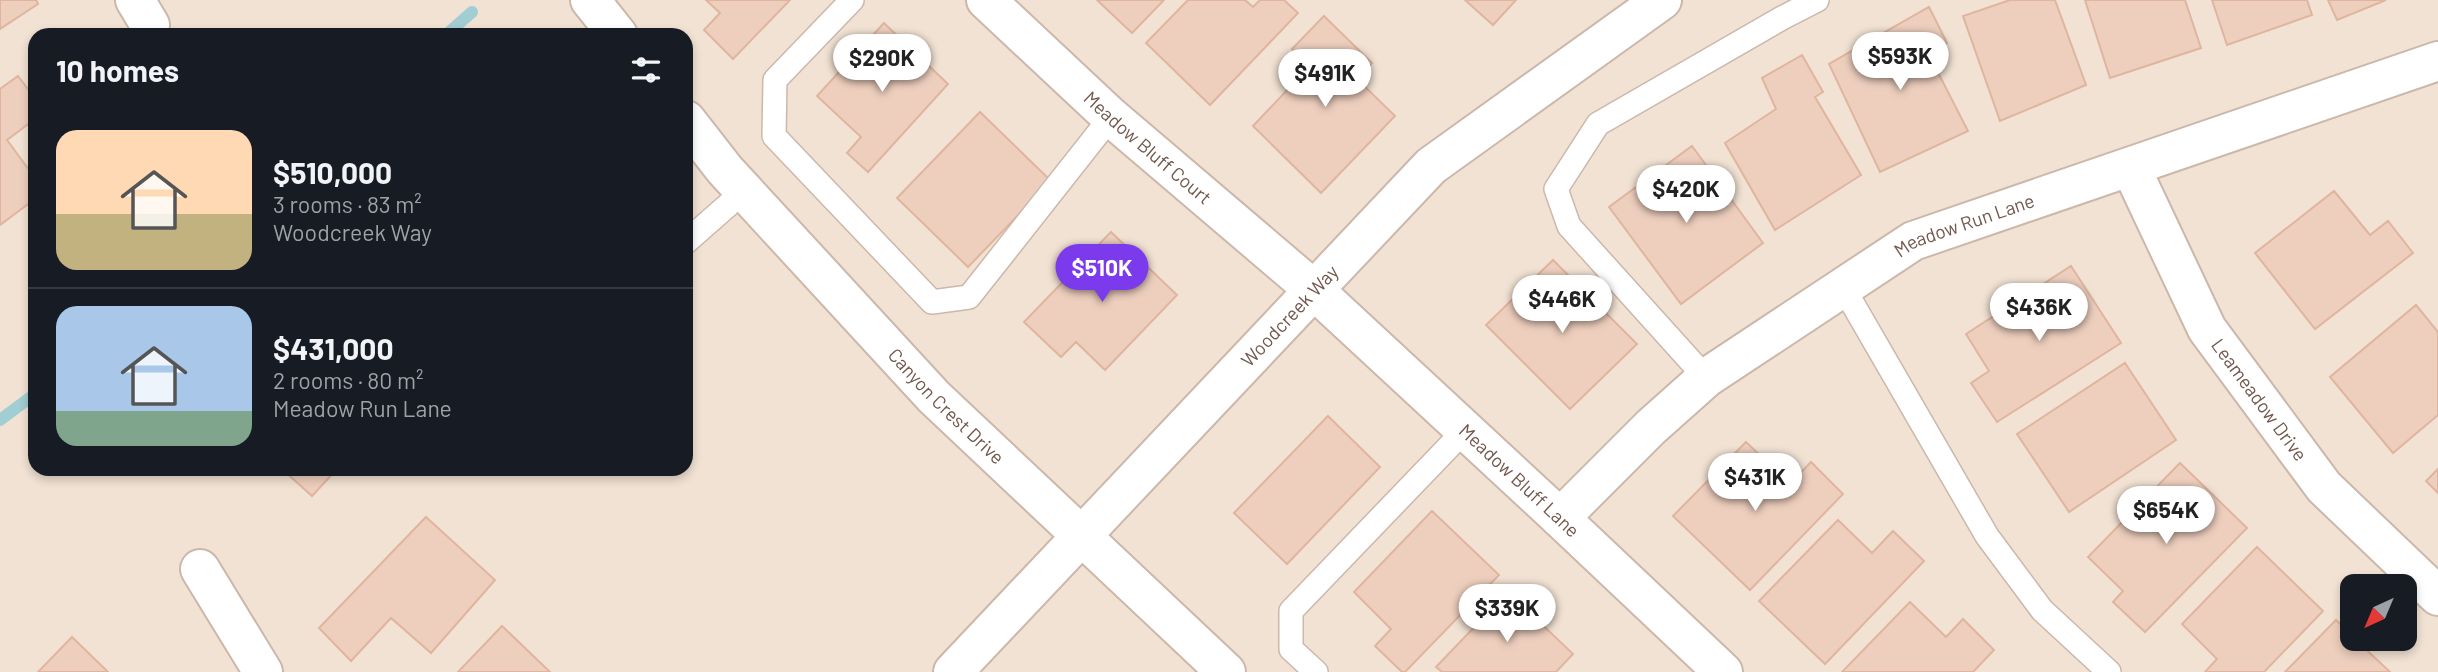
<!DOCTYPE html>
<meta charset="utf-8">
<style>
body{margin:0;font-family:Barlow,sans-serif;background:#242831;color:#f1f3f6;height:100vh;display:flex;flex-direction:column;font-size:26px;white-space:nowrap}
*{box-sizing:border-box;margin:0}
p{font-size:23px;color:#9ea1a6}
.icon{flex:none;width:38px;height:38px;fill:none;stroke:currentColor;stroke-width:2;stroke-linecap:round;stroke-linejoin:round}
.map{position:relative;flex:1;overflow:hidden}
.sheet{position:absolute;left:28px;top:28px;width:665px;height:448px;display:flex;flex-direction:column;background:#171b24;border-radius:21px;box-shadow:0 4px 10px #0003}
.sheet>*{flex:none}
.needle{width:46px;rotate:224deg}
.buttons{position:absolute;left:2340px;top:574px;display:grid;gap:14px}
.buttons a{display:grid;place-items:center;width:77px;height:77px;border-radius:14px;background:#171b24;box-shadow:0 4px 10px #0003;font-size:35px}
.price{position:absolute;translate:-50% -60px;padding:0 16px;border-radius:24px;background:#fff;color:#222;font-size:23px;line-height:46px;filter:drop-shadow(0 2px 4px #0008)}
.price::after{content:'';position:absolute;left:50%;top:42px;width:21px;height:16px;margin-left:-10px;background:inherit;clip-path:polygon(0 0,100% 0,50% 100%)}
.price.active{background:#7c3aed;color:#fff}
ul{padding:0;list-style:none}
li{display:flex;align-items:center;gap:21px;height:175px;padding:0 28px}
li+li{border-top:2px solid #363941}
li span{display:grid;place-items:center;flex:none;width:196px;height:140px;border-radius:21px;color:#555}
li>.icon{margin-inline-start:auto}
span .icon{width:84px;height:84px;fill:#fffc;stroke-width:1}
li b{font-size:30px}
h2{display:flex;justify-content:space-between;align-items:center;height:84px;padding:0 28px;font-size:30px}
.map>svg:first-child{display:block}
.residential{fill:#f1e2d3;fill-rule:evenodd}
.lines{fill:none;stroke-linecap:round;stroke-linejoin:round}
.stream{stroke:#a1ced3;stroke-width:12}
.building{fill:#eecfbe;stroke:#dfb59f;stroke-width:2}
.service-casing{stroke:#cbb8ab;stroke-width:26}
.minor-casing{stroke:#cbb8ab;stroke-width:42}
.tertiary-casing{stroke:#cbb8ab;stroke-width:42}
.service{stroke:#fff;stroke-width:23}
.minor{stroke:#fff;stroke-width:38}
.tertiary{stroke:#fff;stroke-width:38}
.labels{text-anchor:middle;stroke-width:5;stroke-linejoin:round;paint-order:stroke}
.street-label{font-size:19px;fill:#71574c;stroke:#fef5ea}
</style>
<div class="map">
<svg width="2438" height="672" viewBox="0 0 2438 672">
<rect width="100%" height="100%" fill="#faf1e4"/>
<!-- residential -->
<path class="residential" d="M 0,0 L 2438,0 L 2438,672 L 0,672 ZM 35,35 L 686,35 L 686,469 L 35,469 ZM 2352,586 L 2404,586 L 2404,639 L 2352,639 Z"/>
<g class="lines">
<!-- stream -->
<path class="stream" d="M 446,35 L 472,12
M 0,420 L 35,394"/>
</g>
<!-- building -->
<path class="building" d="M 0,0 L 36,0 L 38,4 L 0,29 Z
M 706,0 L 790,0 L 733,59 L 704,30 L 720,13 Z
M 1097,0 L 1164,0 L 1132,33 Z
M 1188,0 L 1245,0 L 1253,7 L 1260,0 L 1284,0 L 1298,13 L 1210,105 L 1146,43 Z
M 1465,0 L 1516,0 L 1493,25 Z
M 2010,0 L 2055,0 L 2086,85 L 2000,121 L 1963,16 Z
M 2085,0 L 2185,0 L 2201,48 L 2110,78 Z
M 2212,0 L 2307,0 L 2312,15 L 2227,45 Z
M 2328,0 L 2386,0 L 2337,20 Z
M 1929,7 L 1947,43 L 1929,55 L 1968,131 L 1880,172 L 1829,64 Z
M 1324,16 L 1372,63 L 1357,79 L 1395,116 L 1321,193 L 1253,126 L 1310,66 L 1292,49 Z
M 884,23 L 948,84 L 868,172 L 847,153 L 861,137 L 817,96 Z
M 1802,55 L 1823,92 L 1815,97 L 1861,175 L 1775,230 L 1725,143 L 1776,109 L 1762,78 Z
M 18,76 L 35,98 L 35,119 L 7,140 L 35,178 L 35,199 L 0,225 L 0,89 Z
M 980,112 L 1051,181 L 968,267 L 897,198 Z
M 1692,146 L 1763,243 L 1681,304 L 1609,207 Z
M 2334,191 L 2370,235 L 2388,221 L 2413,253 L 2315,329 L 2255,253 Z
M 1111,232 L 1177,295 L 1105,370 L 1076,342 L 1061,357 L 1024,322 Z
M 1553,260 L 1637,344 L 1570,409 L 1486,325 Z
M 2071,266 L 2121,343 L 1997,422 L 1971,383 L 1989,371 L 1966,334 Z
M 2416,305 L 2438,332 L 2438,415 L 2393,453 L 2330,377 Z
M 2125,363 L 2176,440 L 2069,512 L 2017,434 Z
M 1328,416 L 1380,467 L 1287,564 L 1234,513 Z
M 1746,442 L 1790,484 L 1811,462 L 1843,494 L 1750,590 L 1673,516 Z
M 2180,463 L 2247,528 L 2145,632 L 2113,602 L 2123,591 L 2088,557 Z
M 282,469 L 337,469 L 312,496 Z
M 2438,469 L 2438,493 L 2426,481 Z
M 1432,511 L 1499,575 L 1405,672 L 1402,672 L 1375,646 L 1391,629 L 1354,592 Z
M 426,517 L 495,580 L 431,653 L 391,618 L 351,661 L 319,628 Z
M 1838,520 L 1872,553 L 1893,531 L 1924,561 L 1825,664 L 1759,601 Z
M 2257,547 L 2323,611 L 2264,672 L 2205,672 L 2217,659 L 2182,624 Z
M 1508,592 L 1573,654 L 1556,672 L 1442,672 L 1436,667 Z
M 1910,602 L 1946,637 L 1963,619 L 1994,650 L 1973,672 L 1842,672 Z
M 2336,620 L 2352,635 L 2352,639 L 2355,639 L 2390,672 L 2285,672 Z
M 502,626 L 550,672 L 458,672 Z
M 72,637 L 108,672 L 38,672 Z"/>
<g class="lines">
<!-- service casing -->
<g class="service-casing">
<path id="service" d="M 852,0 L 775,80 L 774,136 L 932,302 L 969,297 L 1111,117
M 686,242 L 744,191
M 1843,287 L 1987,536 L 2042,610 L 2109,672
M 1706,378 L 1569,226 L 1556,189 L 1598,124 L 1782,18 L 1817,0
M 1316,672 L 1291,649 L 1291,611 L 1465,430"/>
</g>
<!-- minor casing -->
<g class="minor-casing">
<g id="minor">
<path d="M 135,0 L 150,25"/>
<path id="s1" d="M 986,0 L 1111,117 L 1314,290 L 1560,518 L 1723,672"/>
<path id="s2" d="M 2131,168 L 2207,329 L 2324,487 L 2438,596"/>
<path id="s3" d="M 1560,518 L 1651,427 L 1706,378 L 1913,241 L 2438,61"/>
<path d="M 200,569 L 263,672"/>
<path id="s4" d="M 953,672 L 1431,166 L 1662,0"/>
</g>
</g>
<!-- tertiary casing -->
<g class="tertiary-casing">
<g id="tertiary">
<path d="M 590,0 L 618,35"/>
<path id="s5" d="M 686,120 L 725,170 L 934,397 L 1226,672"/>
</g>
</g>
<!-- service -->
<use href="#service" class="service"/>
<!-- minor -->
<use href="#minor" class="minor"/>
<!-- tertiary -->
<use href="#tertiary" class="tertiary"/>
</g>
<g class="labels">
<!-- street labels -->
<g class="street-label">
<text dy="7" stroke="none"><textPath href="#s1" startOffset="219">Meadow Bluff Court</textPath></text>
<text dy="7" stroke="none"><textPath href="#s3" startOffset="504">Meadow Run Lane</textPath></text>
<text dy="7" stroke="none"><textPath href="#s4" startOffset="490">Woodcreek Way</textPath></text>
<text dy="7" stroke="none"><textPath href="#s2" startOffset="266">Leameadow Drive</textPath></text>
<text dy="7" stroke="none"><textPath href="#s5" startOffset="387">Canyon Crest Drive</textPath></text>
<text dy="7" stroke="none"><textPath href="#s1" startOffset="718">Meadow Bluff Lane</textPath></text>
</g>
</g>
</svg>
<div class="buttons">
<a><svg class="needle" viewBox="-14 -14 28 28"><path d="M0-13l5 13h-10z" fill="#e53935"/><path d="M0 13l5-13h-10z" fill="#9ea1a6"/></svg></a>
</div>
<b class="price" style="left:1900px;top:92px">$593K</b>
<b class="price" style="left:882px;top:94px">$290K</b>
<b class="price" style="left:1325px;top:109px">$491K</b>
<b class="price" style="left:1686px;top:225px">$420K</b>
<b class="price active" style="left:1102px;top:304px">$510K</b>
<b class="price" style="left:1562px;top:335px">$446K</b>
<b class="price" style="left:2039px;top:343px">$436K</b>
<b class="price" style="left:1755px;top:513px">$431K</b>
<b class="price" style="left:2166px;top:546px">$654K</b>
<b class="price" style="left:1507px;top:644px">$339K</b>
<section class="sheet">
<h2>10 homes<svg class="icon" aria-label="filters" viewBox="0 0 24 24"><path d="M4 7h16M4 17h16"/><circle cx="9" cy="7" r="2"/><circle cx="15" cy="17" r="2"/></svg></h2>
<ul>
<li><span style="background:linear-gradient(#ffd9b3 60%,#c2b280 0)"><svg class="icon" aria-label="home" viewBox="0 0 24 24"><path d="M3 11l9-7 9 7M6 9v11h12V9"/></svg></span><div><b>$510,000</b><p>3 rooms · 83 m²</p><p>Woodcreek Way</p></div></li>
<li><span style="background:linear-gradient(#a9c7e8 75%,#7fa58c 0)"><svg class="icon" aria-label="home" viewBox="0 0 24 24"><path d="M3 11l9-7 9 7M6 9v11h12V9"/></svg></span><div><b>$431,000</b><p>2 rooms · 80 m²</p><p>Meadow Run Lane</p></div></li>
</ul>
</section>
</div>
